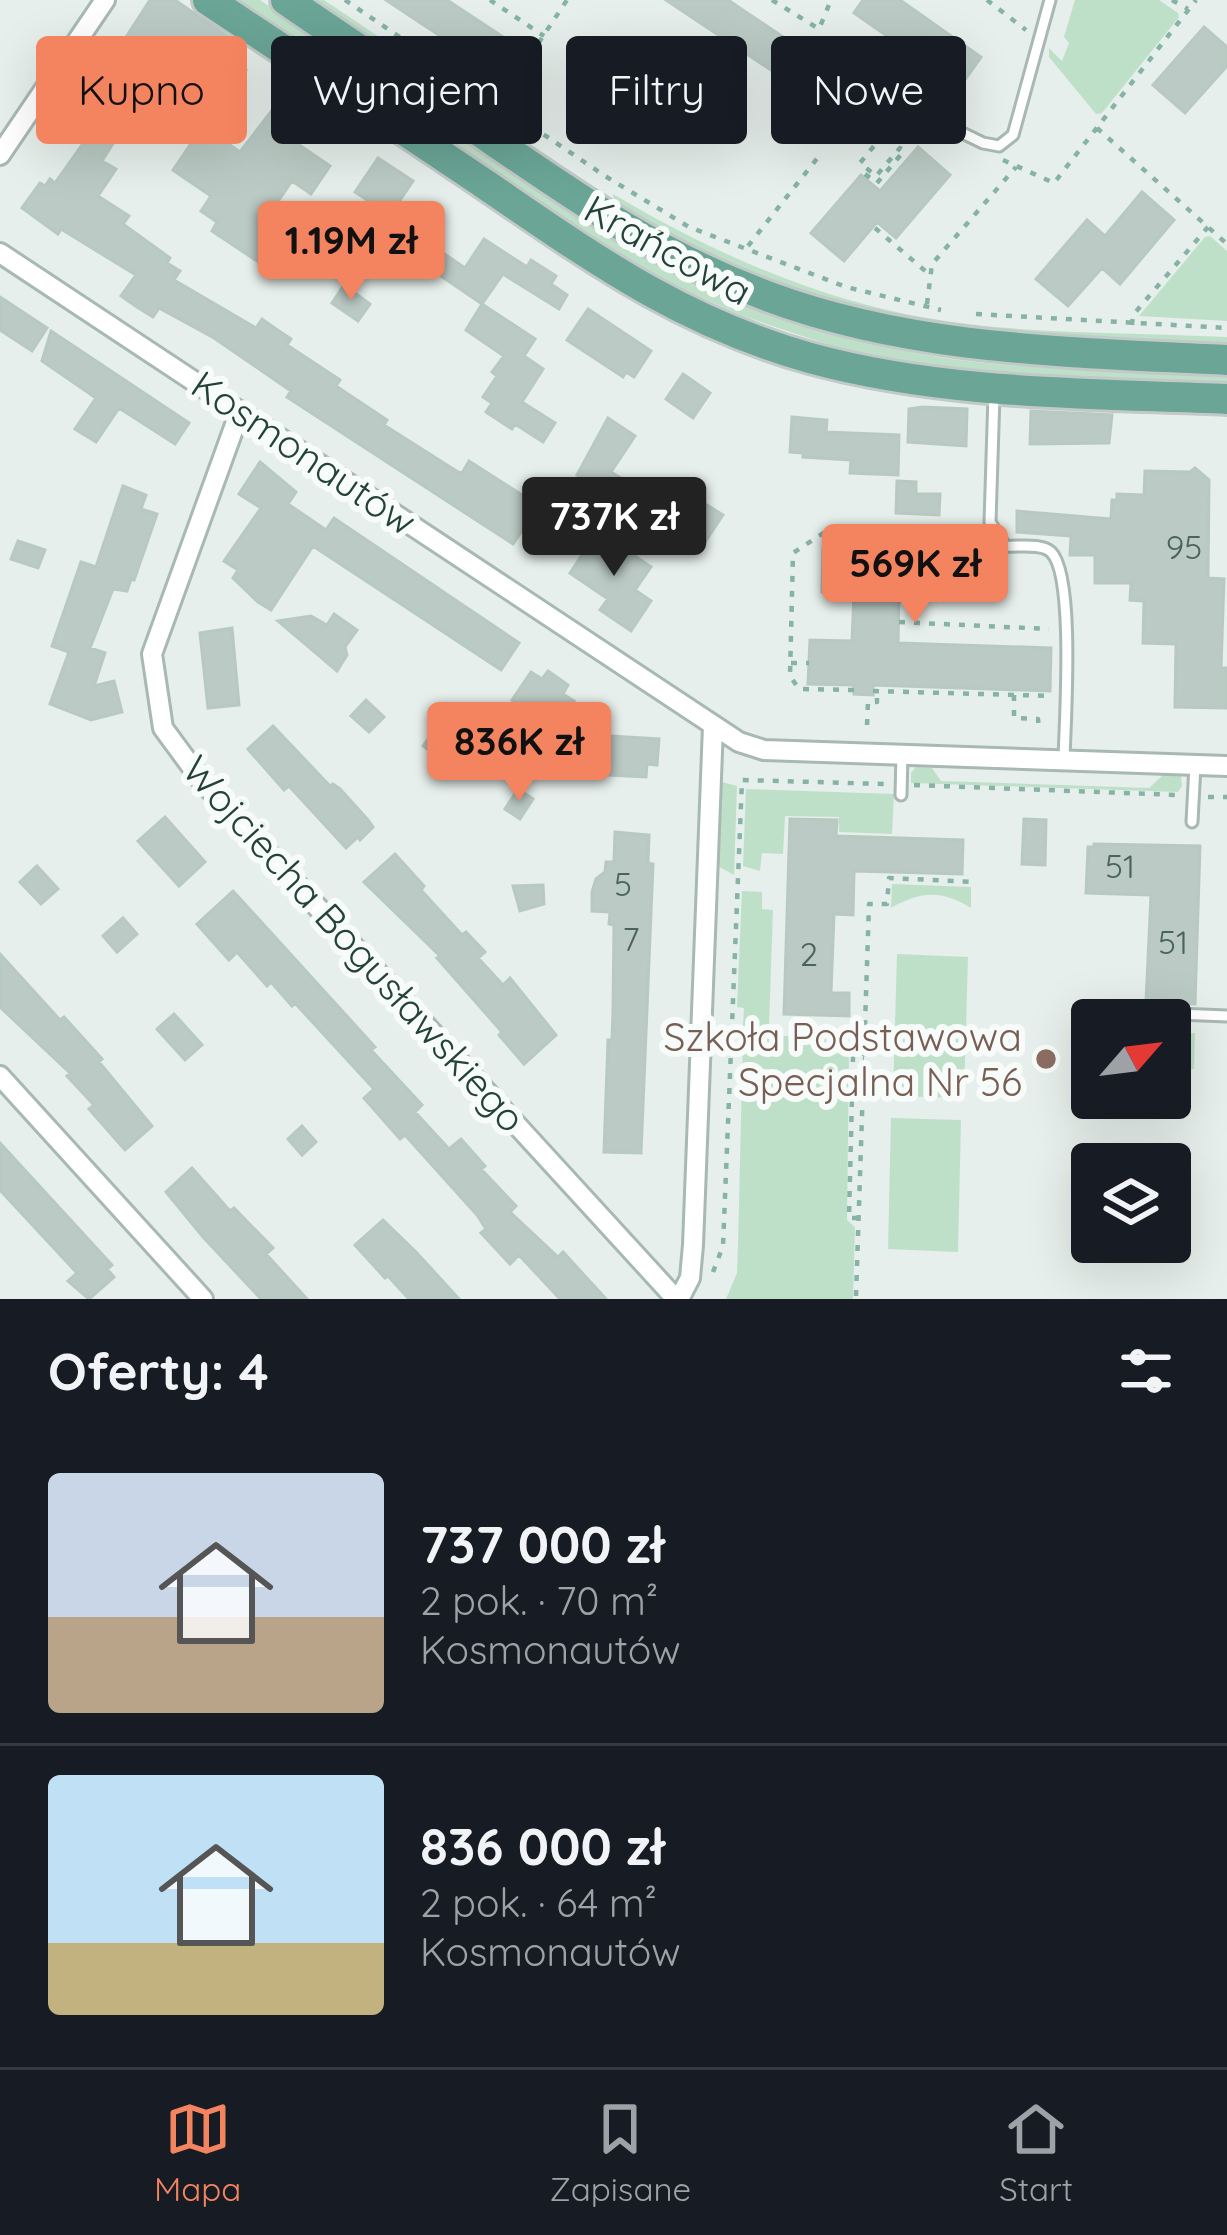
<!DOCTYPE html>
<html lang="pl">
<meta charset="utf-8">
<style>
body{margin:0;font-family:Quicksand,sans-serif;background:#242831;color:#f1f3f6;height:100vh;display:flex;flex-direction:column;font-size:45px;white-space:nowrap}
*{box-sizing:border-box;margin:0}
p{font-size:39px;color:#9ea1a6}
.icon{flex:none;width:66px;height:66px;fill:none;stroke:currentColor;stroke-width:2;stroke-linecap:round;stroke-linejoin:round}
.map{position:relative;height:1299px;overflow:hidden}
.details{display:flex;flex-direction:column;background:#171b24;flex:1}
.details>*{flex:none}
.guide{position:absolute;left:36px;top:36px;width:1155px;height:108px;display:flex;gap:24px}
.needle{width:78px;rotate:62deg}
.buttons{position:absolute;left:1071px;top:999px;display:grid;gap:24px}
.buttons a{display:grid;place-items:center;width:120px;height:120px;border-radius:12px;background:#171b24;box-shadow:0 12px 48px #0002;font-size:60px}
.price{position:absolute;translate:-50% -102px;padding:0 27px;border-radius:12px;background:#f4845f;color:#111;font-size:39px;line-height:78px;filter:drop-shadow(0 3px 6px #0008)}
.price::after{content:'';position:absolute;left:50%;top:72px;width:36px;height:27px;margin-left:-18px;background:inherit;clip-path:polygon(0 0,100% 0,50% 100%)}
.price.selected{background:#222;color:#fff}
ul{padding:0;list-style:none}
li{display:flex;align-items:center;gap:36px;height:300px;padding:0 48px}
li+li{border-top:3px solid #363941}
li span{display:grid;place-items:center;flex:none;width:336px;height:240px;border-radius:12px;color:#555}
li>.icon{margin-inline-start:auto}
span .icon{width:144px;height:144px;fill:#fffc;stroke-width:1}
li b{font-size:51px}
h2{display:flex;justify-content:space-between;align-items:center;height:144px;padding:0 48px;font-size:51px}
.chip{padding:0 42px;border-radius:12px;background:#171b24;box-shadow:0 12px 48px #0002;font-size:42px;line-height:108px}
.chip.selected{background:#f4845f;color:#111}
.tabs{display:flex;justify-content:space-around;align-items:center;height:168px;border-top:3px solid #363941;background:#171b24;font-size:33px;color:#9ea1a6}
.tabs a{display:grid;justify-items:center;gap:6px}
.tabs .selected{color:#f4845f}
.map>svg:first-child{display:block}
.green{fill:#bfe0c8}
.building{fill:#bbcac4;stroke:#b8c9c2;stroke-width:3}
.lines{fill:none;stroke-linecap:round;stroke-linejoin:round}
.lane-casing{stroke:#a8b8b2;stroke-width:15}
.street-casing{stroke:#a8b8b2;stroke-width:24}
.primary-casing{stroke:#c2cac8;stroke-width:36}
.path{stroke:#86b3a5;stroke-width:4.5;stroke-dasharray:6 9;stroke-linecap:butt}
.lane{stroke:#fff;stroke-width:9}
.street{stroke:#fff;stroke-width:18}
.primary{stroke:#6aa596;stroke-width:30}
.education-dot{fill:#8d6e63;stroke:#f7fbf9;stroke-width:4.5}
.labels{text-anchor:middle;stroke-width:12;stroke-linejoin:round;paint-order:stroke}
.number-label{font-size:33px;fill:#4a645c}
.street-label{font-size:39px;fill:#24423a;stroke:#f7fbf9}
.education-label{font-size:39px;fill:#785e54;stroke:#f7fbf9;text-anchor:end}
</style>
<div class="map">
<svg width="1227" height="1299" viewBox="0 0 1227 1299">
<rect width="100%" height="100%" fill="#e6efeb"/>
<!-- green -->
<path class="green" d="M 231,0 L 260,0 C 335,51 410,102 486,153 C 624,244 736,315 901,350 C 1006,373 1120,368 1227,373 L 1227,385 L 1010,375 L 929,365 L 835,347 L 743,316 L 637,269 Z
M 310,0 L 324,0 L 530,138 L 522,143 Z
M 1075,0 L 1159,0 L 1178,13 L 1179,17 L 1102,113 L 1096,114 L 1049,57 L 1049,48 L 1062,61 L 1069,43 L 1064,37 Z
M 613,194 C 709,251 816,299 926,318 C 1024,335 1128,332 1227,337 L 1227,345 C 1147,342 1066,342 987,334 C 856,321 725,273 614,203 Z
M 1210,236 L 1227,251 L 1227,321 L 1139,316 L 1205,237 Z
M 916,767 L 932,768 L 941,781 L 1149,788 L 1163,775 L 1181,776 L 1182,786 L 1178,792 L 911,783 L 911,773 Z
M 722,782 L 737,786 L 734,875 L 718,866 Z
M 746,789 L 894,794 L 892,834 L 839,832 L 839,817 L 785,816 L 783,854 L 762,853 L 760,871 L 743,866 Z
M 892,884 L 971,887 L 971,908 C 941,890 921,891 891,908 Z
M 742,891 L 762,892 L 762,909 L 773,910 L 769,1027 L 743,1026 L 744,1008 L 737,1007 Z
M 897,954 L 968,957 L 964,1098 L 893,1096 Z
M 1170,1033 L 1195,1033 L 1194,1069 L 1170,1069 Z
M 743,1035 L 788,1036 L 789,1041 L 809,1042 L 809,1036 L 826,1036 L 826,1053 L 849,1054 L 847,1220 L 855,1227 L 853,1299 L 726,1299 L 737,1273 L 738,1245 Z
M 891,1118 L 961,1120 L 958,1252 L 888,1249 Z"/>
<!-- building -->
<path class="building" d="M 150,0 L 175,0 L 238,44 L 229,58 L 246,70 L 205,128 L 240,152 L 283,96 L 307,112 L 289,138 L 330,166 L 311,194 L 292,181 L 259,229 L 290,249 L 277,268 L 266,261 L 263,265 L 212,231 L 217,222 L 201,211 L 211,196 L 173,170 L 192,142 L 152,114 L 163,97 L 189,115 L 214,79 L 155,41 L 116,98 L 134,110 L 102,161 L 116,169 L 98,196 L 129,216 L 123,224 L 170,258 L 167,263 L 180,271 L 174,280 L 256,328 L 262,319 L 276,329 L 291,339 L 287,345 L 340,380 L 336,386 L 387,420 L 384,425 L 458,472 L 462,473 L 469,461 L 539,506 L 513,544 L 287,397 L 291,391 L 214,338 L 159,308 L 153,317 L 137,307 L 121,296 L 136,275 L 61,229 L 58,234 L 22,208 L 40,183 L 45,186 L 50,179 L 55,183 L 84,142 L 85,137 L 73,129 L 127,49 L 121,45 Z
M 386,0 L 447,0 L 509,41 L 490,69 Z
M 666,0 L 728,0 L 826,66 L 807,94 Z
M 863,0 L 900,0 L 981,57 L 960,87 L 854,13 Z
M 1204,27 L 1227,47 L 1227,66 L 1185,113 L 1153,85 Z
M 594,65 L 623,85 L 602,116 L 576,93 Z
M 661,71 L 677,82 L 664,101 L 648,90 Z
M 918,147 L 950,175 L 896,238 L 877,222 L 844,261 L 811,233 L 861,175 L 880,191 Z
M 378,158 L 413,181 L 390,215 L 355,192 Z
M 1142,192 L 1174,220 L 1120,284 L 1102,268 L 1068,306 L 1036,279 L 1087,220 L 1105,236 Z
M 484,239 L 527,267 L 531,260 L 556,276 L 551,284 L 567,295 L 559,309 L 503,274 L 482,304 L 419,261 L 430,244 L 465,268 Z
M 344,285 L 370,304 L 358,321 L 332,303 Z
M 0,297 L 47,328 L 32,351 L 0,330 Z
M 482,304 L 535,339 L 524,356 L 543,369 L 522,402 L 555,423 L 543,442 L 515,424 L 512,429 L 486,412 L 492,403 L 483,397 L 497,376 L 492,372 L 504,356 L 466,330 Z
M 588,309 L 651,351 L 634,377 L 626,372 L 623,377 L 567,340 Z
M 51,331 L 189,423 L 175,444 L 119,408 L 96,442 L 75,429 L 96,398 L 42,361 Z
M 683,374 L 710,393 L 693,418 L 666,399 Z
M 922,407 L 967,409 L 966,446 L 908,442 L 909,409 Z
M 1031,411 L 1112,415 L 1109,443 L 1030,444 Z
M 792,417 L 827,420 L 826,432 L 899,435 L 898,475 L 850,473 L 851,460 L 803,457 L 803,453 L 790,452 Z
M 608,418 L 635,436 L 611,472 L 640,490 L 631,507 L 577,475 Z
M 260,462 L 296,492 L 288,504 L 326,530 L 334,518 L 519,643 L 501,670 L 313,546 L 271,610 L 258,602 L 233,578 L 238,570 L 224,561 L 261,508 L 239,494 Z
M 1195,468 L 1209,480 L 1208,578 L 1224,579 L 1221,668 L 1227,668 L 1227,708 L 1175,707 L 1176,644 L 1143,643 L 1144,601 L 1130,600 L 1131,583 L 1095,583 L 1095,555 L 1070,555 L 1071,536 L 1017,532 L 1017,511 L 1111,519 L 1112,500 L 1117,500 L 1117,494 L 1144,495 L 1145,471 L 1190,472 Z
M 897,481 L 916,482 L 916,494 L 940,494 L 939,515 L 896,513 Z
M 123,486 L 146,495 L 141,509 L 157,514 L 134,580 L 131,579 L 127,591 L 113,589 L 90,648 L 105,653 L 94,686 L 114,681 L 122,712 L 91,720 L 50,704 L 69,652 L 52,646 L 81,562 L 96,567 Z
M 707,505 L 723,515 L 705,542 L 690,532 Z
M 598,531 L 651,567 L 635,590 L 651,601 L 631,631 L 600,610 L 608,599 L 570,573 Z
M 18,541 L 45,550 L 38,568 L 11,559 Z
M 823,548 L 995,554 L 993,599 L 899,595 L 898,643 L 1051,648 L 1050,691 L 873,685 L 873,695 L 854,694 L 854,685 L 808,684 L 810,640 L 852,641 L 854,593 L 822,592 Z
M 334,614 L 357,630 L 345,647 L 347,655 L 337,671 L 278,621 L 311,616 L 327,625 Z
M 232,628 L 239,705 L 208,708 L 200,633 Z
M 548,671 L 568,685 L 563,694 L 574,701 L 554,729 L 551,727 L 546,734 L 528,721 L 533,714 L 512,700 L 531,672 L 542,679 Z
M 366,700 L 384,717 L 369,732 L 351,716 Z
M 273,726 L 330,786 L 333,784 L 340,789 L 368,820 L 373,827 L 360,840 L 358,837 L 346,848 L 289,786 L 284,790 L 248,749 Z
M 434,731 L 462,752 L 451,766 L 423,746 Z
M 611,736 L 659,739 L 657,765 L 647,764 L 646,777 L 609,775 Z
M 518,789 L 533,799 L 520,819 L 505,809 Z
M 165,817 L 205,862 L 179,886 L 138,841 Z
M 790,819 L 837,820 L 836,836 L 963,840 L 962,874 L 854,871 L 853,915 L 834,914 L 831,993 L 849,993 L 849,1016 L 784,1014 Z
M 1024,819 L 1046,820 L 1045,865 L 1022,864 Z
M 615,832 L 649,835 L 648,863 L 653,864 L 641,1153 L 604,1152 L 608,1040 L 612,1040 L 613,1012 L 614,925 L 609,924 L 610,912 L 592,911 L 592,892 L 596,879 L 605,872 L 606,862 L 614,862 Z
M 1094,844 L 1200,846 L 1195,1004 L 1146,1002 L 1151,895 L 1086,893 L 1088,847 L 1094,847 Z
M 395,854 L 424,886 L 421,890 L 462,935 L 466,932 L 485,952 L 478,958 L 503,985 L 510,978 L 556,1035 L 524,1064 L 499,1035 L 502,1032 L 437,958 L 440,956 L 364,882 Z
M 37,866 L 58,889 L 41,904 L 20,882 Z
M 543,885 L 544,904 L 520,911 L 513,886 Z
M 233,891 L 375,1047 L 371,1050 L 422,1105 L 415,1112 L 449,1149 L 461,1139 L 485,1166 L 481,1169 L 516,1206 L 510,1212 L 558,1257 L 563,1252 L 606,1299 L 560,1299 L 519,1255 L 510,1264 L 481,1233 L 486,1229 L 477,1215 L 405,1135 L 400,1139 L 364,1098 L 374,1089 L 295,1003 L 292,1006 L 271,982 L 267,986 L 237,952 L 229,960 L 197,924 Z
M 123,918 L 137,934 L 117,952 L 103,936 Z
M 0,954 L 60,1020 L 64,1017 L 102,1059 L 99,1062 L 152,1126 L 125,1150 L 89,1109 L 94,1105 L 67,1076 L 70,1073 L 0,1007 Z
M 174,1014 L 202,1045 L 185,1060 L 157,1029 Z
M 302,1126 L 316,1142 L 302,1155 L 288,1139 Z
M 0,1143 L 112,1265 L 107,1269 L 114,1277 L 89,1299 L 68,1281 L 77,1273 L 0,1190 Z
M 192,1168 L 230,1211 L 234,1208 L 273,1248 L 266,1254 L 307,1299 L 261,1299 L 203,1237 L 166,1192 Z
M 383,1220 L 416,1252 L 459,1299 L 409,1299 L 388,1276 L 385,1278 L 355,1245 Z"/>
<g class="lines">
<!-- lane casing -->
<g class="lane-casing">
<path id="lane" d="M 886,96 L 983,143 L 999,146 L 1013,135 L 1050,0
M 994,395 L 990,522 L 1005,546 C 1019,547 1041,543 1051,552 C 1075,575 1065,721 1064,759
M 901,795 L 902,754
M 1192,822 L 1195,765
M 1153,1013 L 1227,1016"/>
</g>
<!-- street casing -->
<g class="street-casing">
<path id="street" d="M 0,155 L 105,0
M 0,253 L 739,742 L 764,750 L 1227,766
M 240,411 L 152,654 L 163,728 L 202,781 L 676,1299
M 0,1076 L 203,1299
M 679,1299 L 690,1278 L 693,1245 L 713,726"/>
</g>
<!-- primary casing -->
<g class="primary-casing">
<path id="primary" d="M 208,0 C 301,62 396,124 489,187 C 596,260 682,322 810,358 C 945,395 1088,393 1227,399
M 286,0 C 348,43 412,84 475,128 C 571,194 656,255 767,296 C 914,351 1073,352 1227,360"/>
</g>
<!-- path -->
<path class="path" d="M 345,0 L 605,176 L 689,227 L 846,287 L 941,310
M 490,0 L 544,36
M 772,0 L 819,29 L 831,0
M 987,0 L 1026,30
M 1172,0 L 1188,9
M 491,100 L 514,80 L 567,0
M 1097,128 L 1227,244
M 1003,160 L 1054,183 L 1196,0
M 865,174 L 877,183 L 904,151 L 900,148 L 876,176 L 860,163 L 897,118
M 875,228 L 930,275
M 748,246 L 819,156
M 927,304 L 932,264 L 1016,167
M 976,314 L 1227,328
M 1132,325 L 1133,315 L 1208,227
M 899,622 L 1049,629
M 791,663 L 809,663
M 854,690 L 799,689 L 790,676 L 793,553 L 828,530 L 879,531
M 873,691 L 1053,696
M 1014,695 L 1014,718 L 1038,719 L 1039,729
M 867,725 L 868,702 L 877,702 L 877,692
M 914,785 L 1178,795
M 1208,797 L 1227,797
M 732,1031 L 833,1033 L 833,1049 L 861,1050 L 861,1045 L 837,1045 L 837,1039 L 866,1039
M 835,1033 L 866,1034
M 858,1218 L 849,1218 L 853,1057 L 864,1058
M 713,1272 L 723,1246 L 742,780 L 885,784
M 856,1296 L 869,904 L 887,904 L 889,878 L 976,882"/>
<!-- lane -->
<use href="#lane" class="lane"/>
<!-- street -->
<use href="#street" class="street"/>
<!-- primary -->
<use href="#primary" class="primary"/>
</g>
<!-- markers -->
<circle class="education-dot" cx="1046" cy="1059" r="12"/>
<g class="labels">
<!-- number labels -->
<g class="number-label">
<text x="1184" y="559">95</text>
<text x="1120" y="878">51</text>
<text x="623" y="896">5</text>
<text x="631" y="951">7</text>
<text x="1173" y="954">51</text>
<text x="809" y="966">2</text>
</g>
<!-- street labels -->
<g class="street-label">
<text transform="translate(668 250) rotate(29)" y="14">Krańcowa</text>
<text transform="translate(304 453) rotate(34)" y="14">Kosmonautów</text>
<text transform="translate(354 944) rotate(48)" y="14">Wojciecha Bogusławskiego</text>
</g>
<!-- education labels -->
<g class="education-label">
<text x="1022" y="1051">Szkoła Podstawowa<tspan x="1022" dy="45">Specjalna Nr 56</tspan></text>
</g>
</g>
</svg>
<div class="buttons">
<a><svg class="needle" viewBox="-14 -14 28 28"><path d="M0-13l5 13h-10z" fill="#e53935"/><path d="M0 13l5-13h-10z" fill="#9ea1a6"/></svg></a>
<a><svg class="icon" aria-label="layers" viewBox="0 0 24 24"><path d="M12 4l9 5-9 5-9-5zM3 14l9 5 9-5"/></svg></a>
</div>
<b class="price" style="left:351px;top:303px">1.19M zł</b>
<b class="price selected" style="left:614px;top:579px">737K zł</b>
<b class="price" style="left:915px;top:626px">569K zł</b>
<b class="price" style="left:519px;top:804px">836K zł</b>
<div class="guide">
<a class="chip selected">Kupno</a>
<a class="chip">Wynajem</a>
<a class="chip">Filtry</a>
<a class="chip">Nowe</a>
</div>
</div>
<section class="details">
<h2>Oferty: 4<svg class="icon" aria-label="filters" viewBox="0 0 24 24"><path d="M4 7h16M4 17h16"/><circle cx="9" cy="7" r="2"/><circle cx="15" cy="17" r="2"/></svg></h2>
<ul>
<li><span style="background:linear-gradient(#c9d6e8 60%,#b9a48a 0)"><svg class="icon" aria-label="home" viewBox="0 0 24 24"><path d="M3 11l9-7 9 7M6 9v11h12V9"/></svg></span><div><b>737 000 zł</b><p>2 pok. · 70 m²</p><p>Kosmonautów</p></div></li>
<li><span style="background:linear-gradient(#bfe0f5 70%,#c2b280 0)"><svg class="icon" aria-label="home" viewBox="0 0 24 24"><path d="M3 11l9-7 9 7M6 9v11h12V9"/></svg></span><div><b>836 000 zł</b><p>2 pok. · 64 m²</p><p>Kosmonautów</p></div></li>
</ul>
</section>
<nav class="tabs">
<a class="selected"><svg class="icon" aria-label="map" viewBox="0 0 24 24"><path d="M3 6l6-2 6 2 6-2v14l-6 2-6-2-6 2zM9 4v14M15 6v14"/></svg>Mapa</a>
<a><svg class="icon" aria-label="saved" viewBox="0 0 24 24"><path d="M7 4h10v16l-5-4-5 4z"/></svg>Zapisane</a>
<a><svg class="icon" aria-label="home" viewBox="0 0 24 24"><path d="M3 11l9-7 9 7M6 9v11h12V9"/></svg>Start</a>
</nav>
